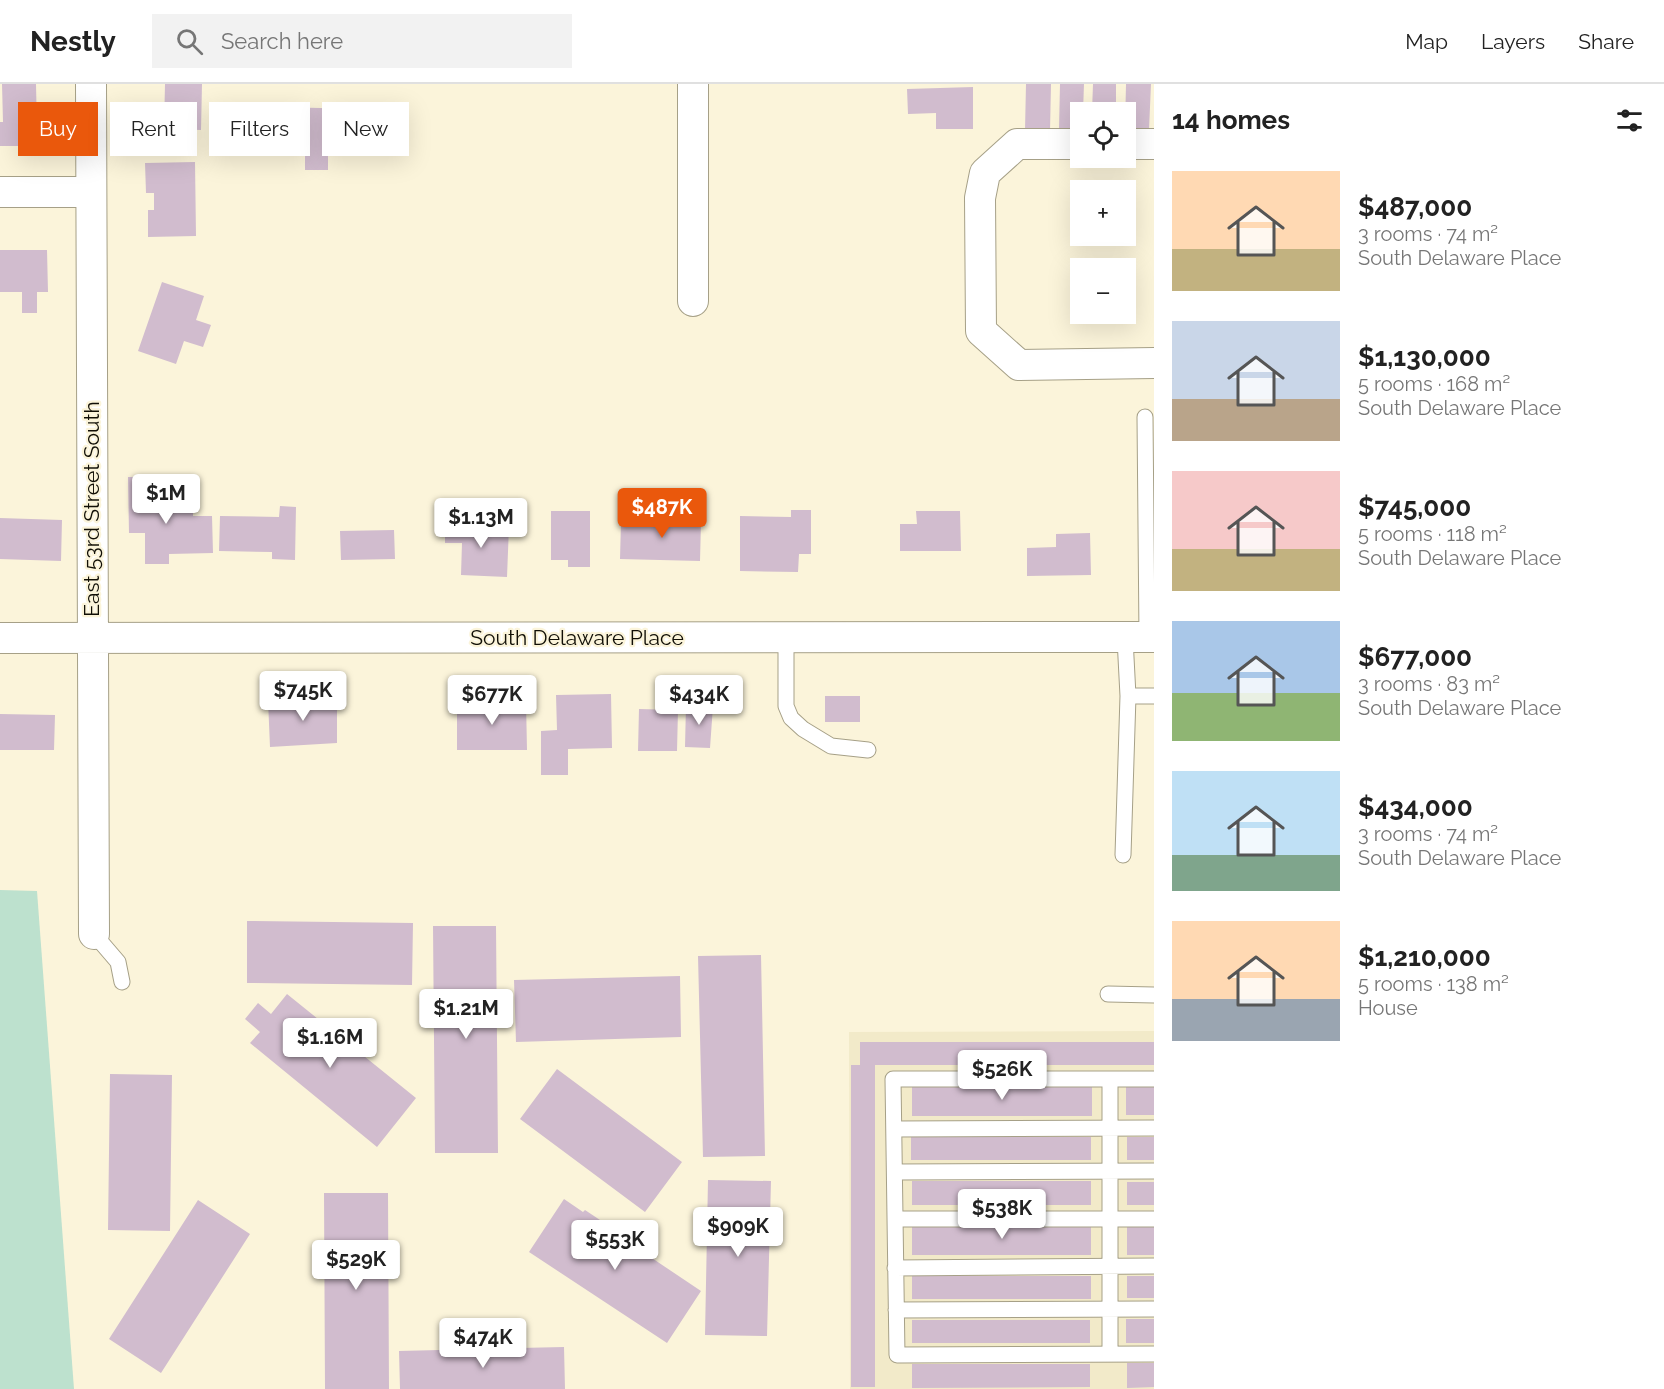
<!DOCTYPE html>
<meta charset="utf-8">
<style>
body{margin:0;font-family:Raleway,sans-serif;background:#f2f2f2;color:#222;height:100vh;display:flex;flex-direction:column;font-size:22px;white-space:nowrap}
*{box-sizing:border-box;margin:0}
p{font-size:20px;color:#767676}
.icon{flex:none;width:33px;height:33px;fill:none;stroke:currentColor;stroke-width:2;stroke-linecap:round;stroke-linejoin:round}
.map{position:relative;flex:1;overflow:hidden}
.drawer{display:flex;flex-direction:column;background:#fff;width:510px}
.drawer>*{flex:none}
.banner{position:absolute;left:18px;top:18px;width:570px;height:54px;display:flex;gap:12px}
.fabs{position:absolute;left:1070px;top:18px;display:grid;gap:12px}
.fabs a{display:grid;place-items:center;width:66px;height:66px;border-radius:0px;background:#fff;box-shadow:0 6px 24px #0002;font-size:30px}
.price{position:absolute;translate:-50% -51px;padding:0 14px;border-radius:6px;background:#fff;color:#222;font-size:20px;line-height:39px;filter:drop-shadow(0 2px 3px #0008)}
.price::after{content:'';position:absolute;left:50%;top:36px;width:18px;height:14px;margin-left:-9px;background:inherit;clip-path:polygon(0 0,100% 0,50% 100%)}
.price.on{background:#ea580c;color:#fff}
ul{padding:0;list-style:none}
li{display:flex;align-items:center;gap:18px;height:150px;padding:0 18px}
li span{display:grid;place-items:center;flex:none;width:168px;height:120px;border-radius:0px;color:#555}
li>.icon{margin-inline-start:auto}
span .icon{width:72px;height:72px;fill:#fffc;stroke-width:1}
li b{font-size:26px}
h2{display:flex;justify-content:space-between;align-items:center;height:72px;padding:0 18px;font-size:26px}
.chip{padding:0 21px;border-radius:0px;background:#fff;box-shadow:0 6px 24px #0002;font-size:21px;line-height:54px}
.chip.on{background:#ea580c;color:#fff}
header{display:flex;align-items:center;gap:36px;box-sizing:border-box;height:84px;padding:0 30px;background:#fff;border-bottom:2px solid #e0e0e0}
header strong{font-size:28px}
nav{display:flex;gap:33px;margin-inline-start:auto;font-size:21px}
.search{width:420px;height:54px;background:#f2f2f2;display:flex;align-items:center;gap:15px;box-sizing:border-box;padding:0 21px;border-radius:0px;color:#767676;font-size:22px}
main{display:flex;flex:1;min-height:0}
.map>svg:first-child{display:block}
.built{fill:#f2eac9}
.green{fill:#bde1ce}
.building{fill:#d1bcce}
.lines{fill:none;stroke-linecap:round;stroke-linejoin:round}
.service-casing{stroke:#a6a087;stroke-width:17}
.minor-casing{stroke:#a6a087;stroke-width:32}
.service{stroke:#fff;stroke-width:15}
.minor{stroke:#fff;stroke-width:30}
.labels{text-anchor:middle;stroke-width:4.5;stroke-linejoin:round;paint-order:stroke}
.street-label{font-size:21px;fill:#110f06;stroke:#fbf4da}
</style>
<header>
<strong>Nestly</strong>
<div class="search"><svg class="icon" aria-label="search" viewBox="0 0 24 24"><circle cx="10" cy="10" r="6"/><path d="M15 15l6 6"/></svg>Search here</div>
<nav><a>Map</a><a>Layers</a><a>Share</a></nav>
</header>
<main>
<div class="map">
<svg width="1154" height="1305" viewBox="0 0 1154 1305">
<rect width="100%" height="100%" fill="#fbf4da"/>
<!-- built -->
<path class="built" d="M 1154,947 L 1154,1305 L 850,1305 L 849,948 Z"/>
<!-- green -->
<path class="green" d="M 0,806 L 37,807 L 74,1305 L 0,1305 Z"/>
<!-- building -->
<path class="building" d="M 2,0 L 36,0 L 37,45 L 25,46 L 25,62 L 0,62 L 0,38 L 3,38 Z
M 165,0 L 202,0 L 201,46 L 164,45 Z
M 1026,0 L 1051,0 L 1050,47 L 1025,46 Z
M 1060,0 L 1084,0 L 1083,28 L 1080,28 L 1080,45 L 1059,45 Z
M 1093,0 L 1116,0 L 1116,28 L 1092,28 Z
M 1126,0 L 1151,0 L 1149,46 L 1125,45 Z
M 973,3 L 973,45 L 936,45 L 936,29 L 908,30 L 907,5 Z
M 274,23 L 367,25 L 366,69 L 328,69 L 328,86 L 305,86 L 305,68 L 273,68 Z
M 195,78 L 196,152 L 148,153 L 148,126 L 154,126 L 154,109 L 146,109 L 145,79 Z
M 0,166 L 47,166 L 48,208 L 37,208 L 37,229 L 22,229 L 22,208 L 0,208 Z
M 162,198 L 204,212 L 196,236 L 211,241 L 203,263 L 184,257 L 176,280 L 138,267 Z
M 128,393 L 152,393 L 153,422 L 193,421 L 193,432 L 212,432 L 213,469 L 169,470 L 169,480 L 145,480 L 145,449 L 129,449 Z
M 280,422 L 296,423 L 295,476 L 272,475 L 272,468 L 219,467 L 220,432 L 279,433 Z
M 791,426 L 811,426 L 811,470 L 799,470 L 798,488 L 740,487 L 740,432 L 791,433 Z
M 551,427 L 590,427 L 590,483 L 568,483 L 568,476 L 551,476 Z
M 655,427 L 683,428 L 683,438 L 701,438 L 700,477 L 620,475 L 621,438 L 654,439 Z
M 916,427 L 960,427 L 961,467 L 900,467 L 900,440 L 917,440 Z
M 0,434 L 62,436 L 61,477 L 0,475 Z
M 445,440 L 509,442 L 507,493 L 461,491 L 462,459 L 445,459 Z
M 394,446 L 395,475 L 341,476 L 340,447 Z
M 1090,449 L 1091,491 L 1027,492 L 1027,464 L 1056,463 L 1056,450 Z
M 611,610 L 612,664 L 568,665 L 568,691 L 541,691 L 541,647 L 557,646 L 556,611 Z
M 825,612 L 860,612 L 860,638 L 825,638 Z
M 337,615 L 337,659 L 270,663 L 268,616 Z
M 526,617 L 527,666 L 457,666 L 457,618 Z
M 686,621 L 713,622 L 710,664 L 685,663 Z
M 639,625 L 678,626 L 677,667 L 638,667 Z
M 0,630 L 55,631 L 54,666 L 0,666 Z
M 247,837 L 413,839 L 412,901 L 247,899 Z
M 433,842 L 496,842 L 498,1069 L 435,1069 Z
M 761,871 L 765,1072 L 703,1073 L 698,872 Z
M 680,892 L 681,953 L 516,958 L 514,896 Z
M 287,910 L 416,1014 L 377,1063 L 250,959 L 260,948 L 245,935 L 258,919 L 271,930 Z
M 860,958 L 1154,958 L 1154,981 L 875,981 L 875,1303 L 851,1303 L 851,981 L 860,981 Z
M 557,985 L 682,1078 L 645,1128 L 520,1035 Z
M 110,990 L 172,991 L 170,1147 L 108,1146 Z
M 912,1002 L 1092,1002 L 1092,1032 L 912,1032 Z
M 1126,1002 L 1154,1002 L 1154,1031 L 1126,1031 Z
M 911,1053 L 1091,1053 L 1091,1076 L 911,1076 Z
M 1127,1053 L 1154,1053 L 1154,1076 L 1127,1076 Z
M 708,1096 L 771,1097 L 767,1252 L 705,1251 Z
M 912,1097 L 1091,1097 L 1091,1121 L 912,1121 Z
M 1127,1098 L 1154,1098 L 1154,1121 L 1127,1121 Z
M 324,1109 L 388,1109 L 389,1305 L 325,1305 Z
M 564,1115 L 583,1128 L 585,1126 L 621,1150 L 619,1152 L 701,1207 L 667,1259 L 529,1168 Z
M 198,1116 L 250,1150 L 161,1289 L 109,1255 Z
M 1091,1141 L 1091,1171 L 912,1171 L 912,1142 Z
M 1127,1142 L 1154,1142 L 1154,1171 L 1127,1171 Z
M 912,1192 L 1091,1192 L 1091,1215 L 912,1215 Z
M 1127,1192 L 1154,1192 L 1154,1214 L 1127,1214 Z
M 1126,1235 L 1154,1235 L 1154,1259 L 1126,1259 Z
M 912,1236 L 1090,1236 L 1090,1259 L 912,1259 Z
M 564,1263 L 565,1305 L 400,1305 L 399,1267 Z
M 1127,1279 L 1154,1279 L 1154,1303 L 1127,1304 Z
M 912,1280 L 1090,1280 L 1090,1303 L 912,1304 Z"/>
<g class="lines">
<!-- service casing -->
<g class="service-casing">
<path id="service" d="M 1145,333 L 1147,553
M 786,553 L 786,622 L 791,634 L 803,645 L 831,662 L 868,666
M 1128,612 L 1154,612
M 1123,771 L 1128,612 L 1125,554
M 94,850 L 118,878 L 122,898
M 1108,910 L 1154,911
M 1154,995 L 893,995 L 897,1271 L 1154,1270
M 894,1045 L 1154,1044
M 895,1088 L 1154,1087
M 895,1135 L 1154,1135
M 895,1184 L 1154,1182
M 896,1226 L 1154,1225
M 1110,1270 L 1110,995"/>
</g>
<!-- minor casing -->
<g class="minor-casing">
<path id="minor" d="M 91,0 L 94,850
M 693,0 L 693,217
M 1080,60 L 1017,60 L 985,89 L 980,114 L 981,247 L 1019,281 L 1154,279
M 1125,60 L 1154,60
M 0,108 L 91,108
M 0,554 L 1154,553"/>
</g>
<!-- service -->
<use href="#service" class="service"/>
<!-- minor -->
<use href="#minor" class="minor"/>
</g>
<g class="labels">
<!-- street labels -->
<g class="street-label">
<text transform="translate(92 425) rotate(-90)" y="7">East 53rd Street South</text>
<text x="577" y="561">South Delaware Place</text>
</g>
</g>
</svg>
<div class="fabs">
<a><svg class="icon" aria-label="locate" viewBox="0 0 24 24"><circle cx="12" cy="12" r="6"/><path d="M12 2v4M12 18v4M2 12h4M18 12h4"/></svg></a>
<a>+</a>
<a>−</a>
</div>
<b class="price" style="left:166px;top:441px">$1M</b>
<b class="price on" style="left:662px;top:455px">$487K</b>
<b class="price" style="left:481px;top:465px">$1.13M</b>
<b class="price" style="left:303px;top:638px">$745K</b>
<b class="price" style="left:492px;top:642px">$677K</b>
<b class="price" style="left:699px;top:642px">$434K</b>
<b class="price" style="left:466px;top:956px">$1.21M</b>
<b class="price" style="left:330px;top:985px">$1.16M</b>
<b class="price" style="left:1002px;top:1017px">$526K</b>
<b class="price" style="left:1002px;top:1156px">$538K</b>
<b class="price" style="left:738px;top:1174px">$909K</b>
<b class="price" style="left:615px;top:1187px">$553K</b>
<b class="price" style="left:356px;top:1207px">$529K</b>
<b class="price" style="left:483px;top:1285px">$474K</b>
<div class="banner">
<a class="chip on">Buy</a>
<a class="chip">Rent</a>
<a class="chip">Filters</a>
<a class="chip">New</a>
</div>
</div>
<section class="drawer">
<h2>14 homes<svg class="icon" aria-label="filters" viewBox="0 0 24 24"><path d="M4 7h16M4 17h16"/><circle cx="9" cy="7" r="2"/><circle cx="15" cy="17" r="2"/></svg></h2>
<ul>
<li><span style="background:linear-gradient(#ffd9b3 65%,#c2b280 0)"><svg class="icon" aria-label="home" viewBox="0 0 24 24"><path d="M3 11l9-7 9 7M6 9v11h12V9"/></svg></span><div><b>$487,000</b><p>3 rooms · 74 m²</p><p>South Delaware Place</p></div></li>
<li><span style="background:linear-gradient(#c9d6e8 65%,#b9a48a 0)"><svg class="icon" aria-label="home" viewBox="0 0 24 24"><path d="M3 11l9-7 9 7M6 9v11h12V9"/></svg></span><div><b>$1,130,000</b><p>5 rooms · 168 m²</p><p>South Delaware Place</p></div></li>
<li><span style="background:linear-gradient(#f6c9c9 65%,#c2b280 0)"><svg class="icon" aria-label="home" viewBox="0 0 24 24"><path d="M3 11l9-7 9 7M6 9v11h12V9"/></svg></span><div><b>$745,000</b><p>5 rooms · 118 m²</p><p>South Delaware Place</p></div></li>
<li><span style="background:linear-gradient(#a9c7e8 60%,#8fb573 0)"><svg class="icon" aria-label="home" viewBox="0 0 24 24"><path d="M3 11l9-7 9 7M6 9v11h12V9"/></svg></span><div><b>$677,000</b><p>3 rooms · 83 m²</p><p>South Delaware Place</p></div></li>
<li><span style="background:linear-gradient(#bfe0f5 70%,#7fa58c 0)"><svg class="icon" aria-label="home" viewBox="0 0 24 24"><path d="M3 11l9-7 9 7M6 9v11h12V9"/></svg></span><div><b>$434,000</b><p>3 rooms · 74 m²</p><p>South Delaware Place</p></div></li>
<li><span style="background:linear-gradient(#ffd9b3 65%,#9aa5b1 0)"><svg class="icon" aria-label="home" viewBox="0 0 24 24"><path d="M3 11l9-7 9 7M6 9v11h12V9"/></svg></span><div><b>$1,210,000</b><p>5 rooms · 138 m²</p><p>House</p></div></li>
</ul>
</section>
</main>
